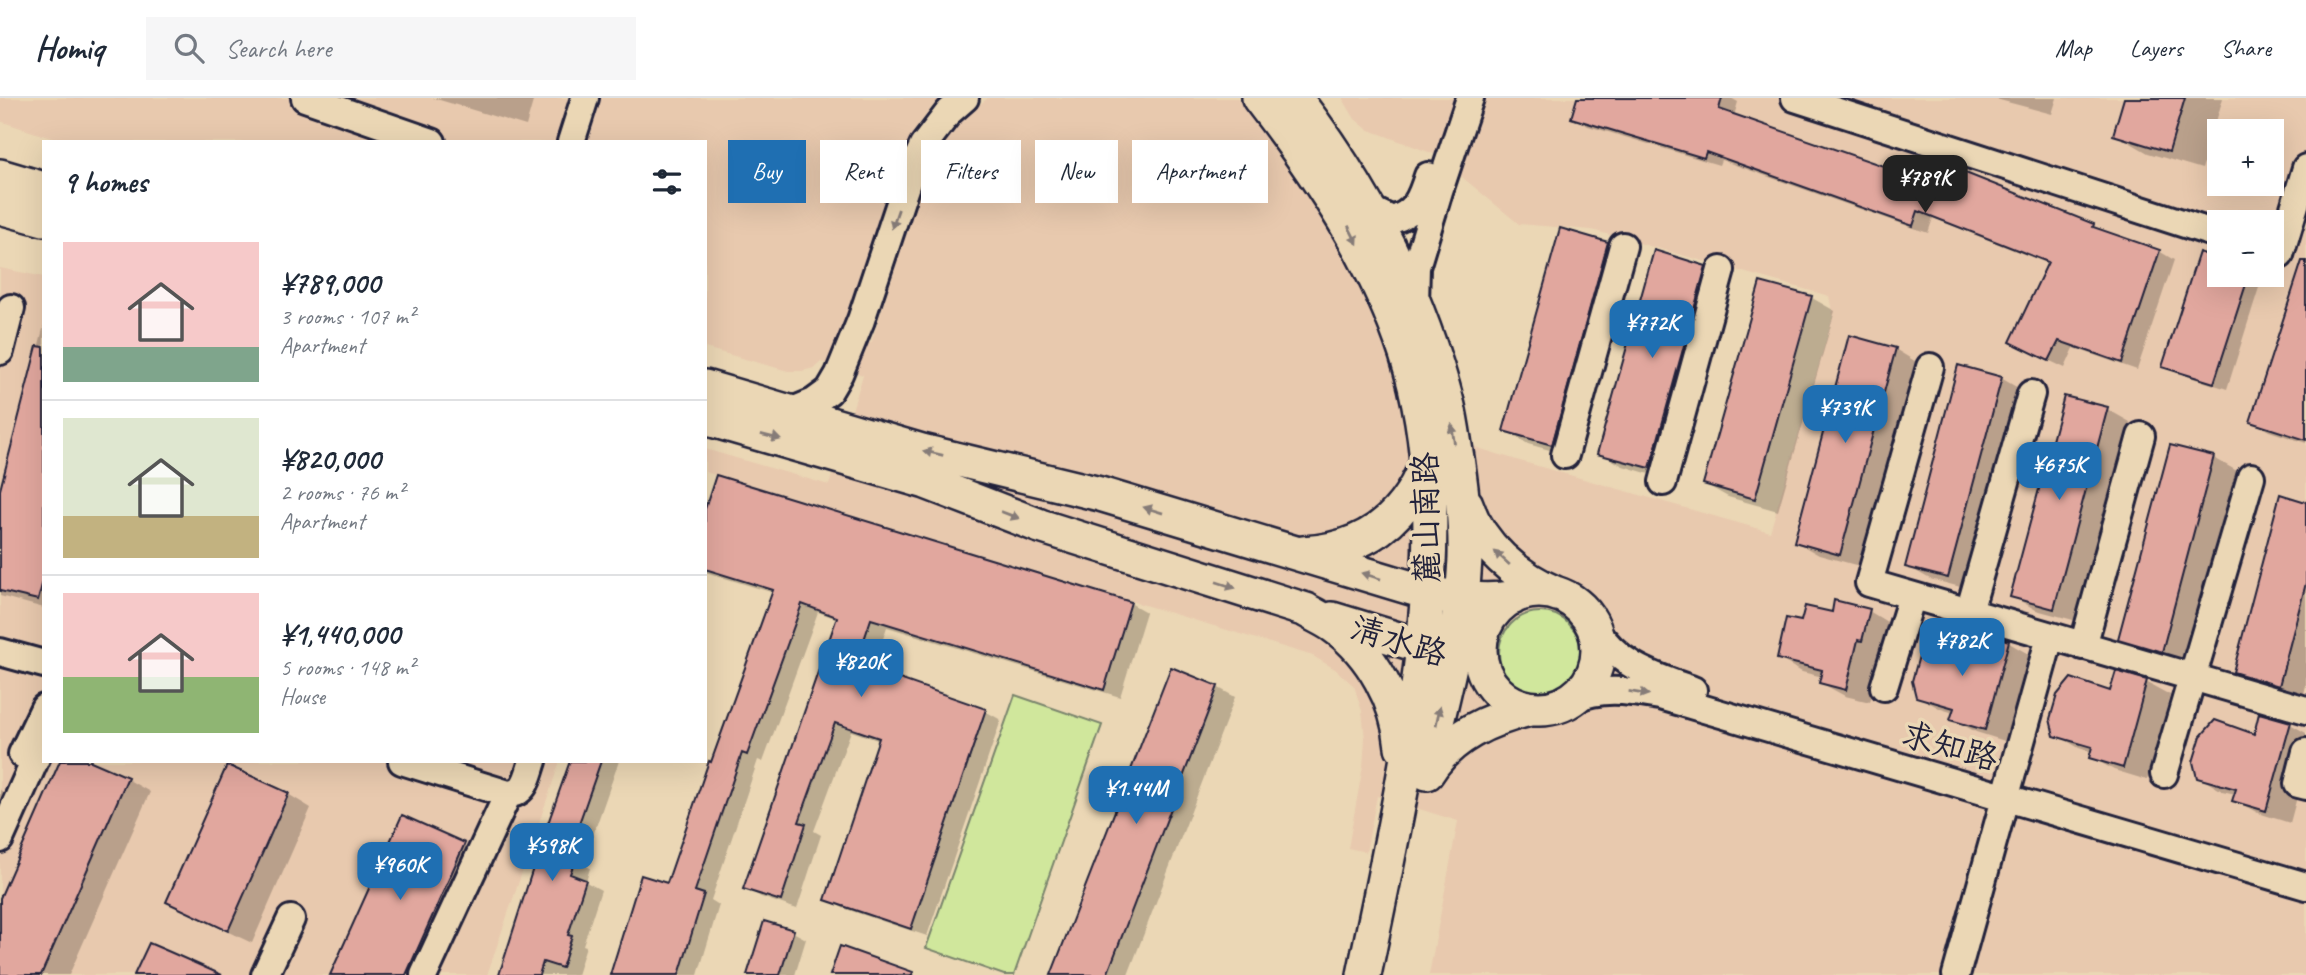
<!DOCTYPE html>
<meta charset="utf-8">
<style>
body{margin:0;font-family:Caveat,"LXGW WenKai TC",sans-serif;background:#f6f6f7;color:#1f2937;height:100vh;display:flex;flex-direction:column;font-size:26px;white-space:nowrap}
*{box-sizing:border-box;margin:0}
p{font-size:23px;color:#747a83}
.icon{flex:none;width:38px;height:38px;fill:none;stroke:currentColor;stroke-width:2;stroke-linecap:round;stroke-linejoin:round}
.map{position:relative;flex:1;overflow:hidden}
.panel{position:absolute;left:42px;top:42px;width:665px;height:623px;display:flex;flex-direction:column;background:#fff;border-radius:0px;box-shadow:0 7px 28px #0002}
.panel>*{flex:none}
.top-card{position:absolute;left:728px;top:42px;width:665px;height:63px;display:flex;gap:14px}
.tools{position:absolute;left:2207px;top:21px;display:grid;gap:14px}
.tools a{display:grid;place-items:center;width:77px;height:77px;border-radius:0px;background:#fff;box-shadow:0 7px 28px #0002;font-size:35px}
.price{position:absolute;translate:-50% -60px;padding:0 16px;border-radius:14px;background:#1f6fb2;color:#fff;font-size:23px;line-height:46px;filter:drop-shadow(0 2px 4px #0008)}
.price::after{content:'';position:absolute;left:50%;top:42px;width:21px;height:16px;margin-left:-10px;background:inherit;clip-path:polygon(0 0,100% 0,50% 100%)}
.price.current{background:#222;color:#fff}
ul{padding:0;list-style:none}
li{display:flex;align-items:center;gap:21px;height:175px;padding:0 21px}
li+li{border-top:2px solid #e0e1e3}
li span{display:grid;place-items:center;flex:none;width:196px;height:140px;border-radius:0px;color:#555}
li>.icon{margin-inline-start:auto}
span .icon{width:84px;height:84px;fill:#fffc;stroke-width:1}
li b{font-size:30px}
h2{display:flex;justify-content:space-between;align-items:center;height:84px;padding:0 21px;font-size:30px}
.chip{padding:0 24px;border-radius:0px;background:#fff;box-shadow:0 7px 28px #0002;font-size:24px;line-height:63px}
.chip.current{background:#1f6fb2;color:#fff}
header{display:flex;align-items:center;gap:42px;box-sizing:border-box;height:98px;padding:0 35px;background:#fff;border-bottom:2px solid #e0e1e3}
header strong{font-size:33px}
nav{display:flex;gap:38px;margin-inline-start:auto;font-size:24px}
.search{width:490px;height:63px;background:#f6f6f7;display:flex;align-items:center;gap:18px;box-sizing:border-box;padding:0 24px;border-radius:0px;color:#747a83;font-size:26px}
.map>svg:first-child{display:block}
.built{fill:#e8c9ae;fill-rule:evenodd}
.green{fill:#d0e79c;stroke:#79846c;stroke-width:2}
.shadow{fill:#0003}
.building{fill:#e1a79e;stroke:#22223b;stroke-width:2}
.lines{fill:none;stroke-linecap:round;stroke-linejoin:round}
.minor-casing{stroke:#22223b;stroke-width:32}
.major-casing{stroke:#22223b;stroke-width:38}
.minor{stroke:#ebd7b5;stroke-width:26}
.major{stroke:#ebd7b5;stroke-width:33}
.oneway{fill:#867c78}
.labels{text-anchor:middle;stroke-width:7;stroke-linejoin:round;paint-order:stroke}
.street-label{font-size:33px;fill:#22223b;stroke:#ebd7b5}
</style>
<header>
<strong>Homiq</strong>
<div class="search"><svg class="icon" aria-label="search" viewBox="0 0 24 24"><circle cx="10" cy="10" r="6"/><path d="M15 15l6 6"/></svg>Search here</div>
<nav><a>Map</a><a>Layers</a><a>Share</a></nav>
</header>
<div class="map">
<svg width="2306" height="877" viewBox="0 0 2306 877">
<rect width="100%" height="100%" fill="#ebd7b5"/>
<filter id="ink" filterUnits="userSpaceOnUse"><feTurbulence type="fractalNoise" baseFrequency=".0143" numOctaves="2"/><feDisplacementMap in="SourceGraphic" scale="14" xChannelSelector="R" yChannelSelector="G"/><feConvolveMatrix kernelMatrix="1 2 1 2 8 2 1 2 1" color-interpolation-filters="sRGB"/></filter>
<g filter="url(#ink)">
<!-- built -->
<path class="built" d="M 0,0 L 942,0 L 933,8 L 913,34 L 900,63 L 853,202 L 840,235 L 871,245 L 922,87 L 941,49 L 962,20 L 988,0 L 1238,0 L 1331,126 L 1366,194 L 1390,258 L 1400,293 L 1407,328 L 1520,363 L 1770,434 L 1833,218 L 1829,198 L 1592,132 L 1519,126 L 1434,56 L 1367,31 L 1355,21 L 1343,1 L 1344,0 L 2306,0 L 2306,877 L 1429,877 L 1458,723 L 1377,698 L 1366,754 L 1348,750 L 1363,668 L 1365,641 L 1362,613 L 1354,588 L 1335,571 L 1313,558 L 705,374 L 705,351 L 829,387 L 863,277 L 821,264 L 814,270 L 802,273 L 788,273 L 705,250 L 705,44 L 63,44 L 0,23 ZM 2219,33 L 2272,33 L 2272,86 L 2219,86 ZM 2219,124 L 2272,124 L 2272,177 L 2219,177 Z
M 0,170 L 44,179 L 44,663 L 560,663 L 487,877 L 0,877 Z"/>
<!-- green -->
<path class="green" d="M1499 555a41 41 0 1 1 82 0a41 41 0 1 1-82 0Z
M 1015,597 L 1102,627 L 1014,877 L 1004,877 L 926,850 Z"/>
<!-- shadow -->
<path class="shadow" d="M 433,0 L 534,0 L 526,28 Z
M 1579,0 L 1731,0 L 1738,4 L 1734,18 L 1936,89 L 2093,128 L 2109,136 L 2159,153 L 2174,162 L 2137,272 L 2074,250 L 2065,270 L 2027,252 L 2049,166 L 1933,120 L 1928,135 L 1721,62 L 1719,67 L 1588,28 L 1573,20 Z
M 1992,0 L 2057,0 L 2052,16 Z
M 2126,0 L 2223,0 L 2202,71 L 2148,55 L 2115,36 Z
M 1607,146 L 1630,159 L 1575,359 L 1528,346 L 1505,332 Z
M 2219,163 L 2219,177 L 2257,177 L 2262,180 L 2227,291 L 2177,275 L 2164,268 Z
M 1705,170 L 1728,183 L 1673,383 L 1623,368 L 1600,355 Z
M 1762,186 L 1812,200 L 1835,213 L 1778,413 L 1728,399 L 1705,386 Z
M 2306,190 L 2306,345 L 2269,333 L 2252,323 Z
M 44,227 L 44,510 L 0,498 L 0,399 Z
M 1895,251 L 1918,265 L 1863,469 L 1819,457 L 1796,444 Z
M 2001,280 L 2025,294 L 1972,492 L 1930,481 L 1907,468 Z
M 2107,311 L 2130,324 L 2077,523 L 2036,512 L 2012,498 Z
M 2214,360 L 2237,373 L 2185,566 L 2144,554 L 2121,540 Z
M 2306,406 L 2306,587 L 2303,600 L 2258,587 L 2235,574 Z
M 705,417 L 1130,505 L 1146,514 L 1120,599 L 887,529 L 872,573 L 985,613 L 1001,622 L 927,838 L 843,810 L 827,801 L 880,643 L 851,633 L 814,733 L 821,737 L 797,811 L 761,799 L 745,790 L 838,521 L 818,514 L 763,664 L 758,662 L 711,802 L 719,807 L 698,877 L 612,877 L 669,787 L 774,495 L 705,474 Z
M 1869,513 L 1892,527 L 1882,554 L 1870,604 L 1845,598 L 1821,585 L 1823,579 L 1802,574 L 1779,561 L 1803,526 L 1833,517 Z
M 2009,545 L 2032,558 L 2008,644 L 1976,634 L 1952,621 L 1954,615 L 1941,611 L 1917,598 L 1973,557 Z
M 2146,584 L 2170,597 L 2147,682 L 2114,672 L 2091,659 L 2092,654 L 2079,650 L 2055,636 L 2112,596 Z
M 1217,589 L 1235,599 L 1128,877 L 1053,877 Z
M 2290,626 L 2306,635 L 2306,666 L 2290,725 L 2258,715 L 2234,702 L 2236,696 L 2222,693 L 2199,679 L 2255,638 Z
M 572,663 L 619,663 L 583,766 L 590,770 L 586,784 L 601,792 L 583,847 L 586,848 L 577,877 L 501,877 Z
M 127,681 L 150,694 L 69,877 L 0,877 L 0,804 Z
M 0,692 L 10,698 L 0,720 Z
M 288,696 L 311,710 L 252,845 L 192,817 L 168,804 Z
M 464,747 L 487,760 L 435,877 L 332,877 Z
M 793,834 L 806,841 L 795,877 L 749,877 Z"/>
<!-- building -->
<path class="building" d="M 1577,0 L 1722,0 L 1719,11 L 1935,86 L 1943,66 L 2094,126 L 2093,129 L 2160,152 L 2122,265 L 2059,243 L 2049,263 L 2010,244 L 2048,164 L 1918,113 L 1913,128 L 1706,54 L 1704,60 L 1571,20 Z
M 2124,0 L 2185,0 L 2169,54 L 2113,37 Z
M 1560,130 L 1608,144 L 1552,347 L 1503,333 Z
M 1654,152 L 1706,168 L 1650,370 L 1597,356 Z
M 2199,154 L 2219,161 L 2219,177 L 2249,177 L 2214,285 L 2162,269 Z
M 2302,163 L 2306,163 L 2306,342 L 2250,324 Z
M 1760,184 L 1812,198 L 1755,401 L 1703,386 Z
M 1849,237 L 1896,250 L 1840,457 L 1794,444 Z
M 37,248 L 44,249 L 44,479 L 38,502 L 0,493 L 0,392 Z
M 1958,267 L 2002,279 L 1948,480 L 1905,469 Z
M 2064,298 L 2108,309 L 2054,511 L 2010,499 Z
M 2170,347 L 2214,358 L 2162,554 L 2118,541 Z
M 716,377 L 1131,504 L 1104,592 L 871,521 L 856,566 L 986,611 L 911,831 L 825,802 L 879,640 L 835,625 L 799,724 L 806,726 L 781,803 L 743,791 L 837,519 L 802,506 L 747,657 L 742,655 L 695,793 L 704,796 L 679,877 L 610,877 L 641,777 L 667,785 L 709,663 L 711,664 L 773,492 L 705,471 L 705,411 Z
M 2280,396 L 2306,404 L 2306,485 L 2279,588 L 2233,574 Z
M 1834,502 L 1870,511 L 1862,543 L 1858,542 L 1846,592 L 1819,585 L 1822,572 L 1777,561 L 1786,520 L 1801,523 L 1805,508 L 1832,514 Z
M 1978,533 L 2009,543 L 1985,632 L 1950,622 L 1954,610 L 1916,599 L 1912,583 L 1919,558 L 1933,541 L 1972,555 Z
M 1171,569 L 1218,588 L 1107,877 L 1051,877 Z
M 2116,573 L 2147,582 L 2123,670 L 2089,660 L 2092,649 L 2054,638 L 2050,621 L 2057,597 L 2071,580 L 2110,593 Z
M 2259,615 L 2291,624 L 2266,713 L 2232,703 L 2236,691 L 2197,680 L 2193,664 L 2201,638 L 2215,622 L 2254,636 Z
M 60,663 L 91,663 L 128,679 L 41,877 L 0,877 L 0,800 Z
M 570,663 L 601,663 L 568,757 L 576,760 L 570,776 L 586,782 L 568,837 L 572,838 L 562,870 L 543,864 L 539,877 L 499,877 L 540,748 Z
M 227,667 L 289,695 L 228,833 L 166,804 Z
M 402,717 L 465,745 L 406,877 L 330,877 Z
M 764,823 L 794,832 L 780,877 L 747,877 Z
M 149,845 L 170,854 L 222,877 L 134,877 Z
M 840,848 L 913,874 L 912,877 L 830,877 Z"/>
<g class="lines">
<!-- minor casing -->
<g class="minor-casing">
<path id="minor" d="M 305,0 L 432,44
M 1795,0 L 2219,137
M 571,44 L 585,0
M 1369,111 L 1392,122 C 1416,115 1421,100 1428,78
M 2272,154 L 2280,157 L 2306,70
M 1415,205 L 1416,169 L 1439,93 L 1470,0
M 0,253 L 11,210
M 1930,269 L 1869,485 L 2306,612
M 790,314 L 814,304 L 829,293 L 839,276 L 861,222 L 908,81 L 923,48 L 949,14 L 965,0
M 1565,357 L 1623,148
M 1663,384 L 1721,172
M 1969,514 L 2031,296
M 1593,528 C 1619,568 1650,577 1693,592
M 2083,548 L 2141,338
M 0,554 L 44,566
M 1884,589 L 1912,498
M 1573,601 C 1602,588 1629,593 1660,598 L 2306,788
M 2306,654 L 2298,686 L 2306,688
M 22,656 L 44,610
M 402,663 L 508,696
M 2164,676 L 2251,379
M 0,741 L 44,642
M 265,877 L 291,821
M 424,877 L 508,696 C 526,696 528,677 533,663
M 1956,877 L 2050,539"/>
</g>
<!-- major casing -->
<g class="major-casing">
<path id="major" d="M 1259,0 C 1319,78 1375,161 1406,256 C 1435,347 1433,445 1424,539 C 1412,653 1387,765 1364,877
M 1295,0 C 1366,92 1419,195 1448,308 C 1452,325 1454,343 1457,360 C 1462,393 1466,427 1465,461 C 1462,529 1443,599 1427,665
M 0,78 L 44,91
M 0,109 L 44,121
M 705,289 L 922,353 L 1100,396 L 1428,495 C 1457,501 1483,504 1512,500
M 705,320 L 926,384 L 1040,428 L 1306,512 C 1315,518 1326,522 1335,529 C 1372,555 1398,604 1402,649
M 1466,406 C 1480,448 1517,479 1557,496
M 1303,455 C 1363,452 1405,423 1426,366
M1480 552a59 59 0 1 1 118 0a59 59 0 1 1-118 0Z
M 1332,521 L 1444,555
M 1427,675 C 1450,638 1489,621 1530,611"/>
</g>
<!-- minor -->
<use href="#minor" class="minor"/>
<!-- major -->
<use href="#major" class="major"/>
</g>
<!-- one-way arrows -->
<defs><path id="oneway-solid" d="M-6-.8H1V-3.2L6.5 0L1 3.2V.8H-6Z" transform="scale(1.75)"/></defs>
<g class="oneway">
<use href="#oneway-solid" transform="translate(895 121) rotate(109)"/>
<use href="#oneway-solid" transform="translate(1353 137) rotate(63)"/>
<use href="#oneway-solid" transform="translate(1453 336) rotate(-99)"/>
<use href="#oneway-solid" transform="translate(771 339) rotate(15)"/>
<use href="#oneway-solid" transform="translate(933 355) rotate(-167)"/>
<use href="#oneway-solid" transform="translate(1153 412) rotate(-163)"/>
<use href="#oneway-solid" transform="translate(1010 417) rotate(21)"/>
<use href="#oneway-solid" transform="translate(1502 460) rotate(-138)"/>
<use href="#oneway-solid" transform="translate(1371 478) rotate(-163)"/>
<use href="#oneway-solid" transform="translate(1226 487) rotate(18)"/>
<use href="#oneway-solid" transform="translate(1639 595) rotate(9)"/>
<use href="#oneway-solid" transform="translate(1438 618) rotate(-78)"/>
</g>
</g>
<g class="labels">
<!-- street labels -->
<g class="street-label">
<text transform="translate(1425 420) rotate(-91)" y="12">麓山南路</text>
<text transform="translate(1399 542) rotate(17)" y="12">清水路</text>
<text transform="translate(1950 647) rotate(16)" y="12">求知路</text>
</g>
</g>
</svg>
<div class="tools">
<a>+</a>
<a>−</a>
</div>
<b class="price current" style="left:1925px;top:117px">¥789K</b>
<b class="price" style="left:1652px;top:262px">¥772K</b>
<b class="price" style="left:1845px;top:347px">¥739K</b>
<b class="price" style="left:2059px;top:404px">¥675K</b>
<b class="price" style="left:1962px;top:580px">¥782K</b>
<b class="price" style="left:861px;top:601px">¥820K</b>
<b class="price" style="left:1136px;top:728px">¥1.44M</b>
<b class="price" style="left:552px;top:785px">¥598K</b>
<b class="price" style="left:400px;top:804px">¥960K</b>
<div class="top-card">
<a class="chip current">Buy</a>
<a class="chip">Rent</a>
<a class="chip">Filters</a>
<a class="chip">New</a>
<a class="chip">Apartment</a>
</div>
<section class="panel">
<h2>9 homes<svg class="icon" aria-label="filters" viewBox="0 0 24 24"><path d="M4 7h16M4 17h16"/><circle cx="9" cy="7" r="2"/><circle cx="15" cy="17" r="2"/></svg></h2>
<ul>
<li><span style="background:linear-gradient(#f6c9c9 75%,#7fa58c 0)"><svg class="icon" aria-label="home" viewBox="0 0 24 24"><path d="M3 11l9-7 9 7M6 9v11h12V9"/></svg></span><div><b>¥789,000</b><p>3 rooms · 107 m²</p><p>Apartment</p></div></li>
<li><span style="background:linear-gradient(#dfe7d0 70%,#c2b280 0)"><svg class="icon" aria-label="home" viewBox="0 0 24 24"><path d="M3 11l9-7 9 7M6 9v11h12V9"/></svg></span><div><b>¥820,000</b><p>2 rooms · 76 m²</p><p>Apartment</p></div></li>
<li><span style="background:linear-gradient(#f6c9c9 60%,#8fb573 0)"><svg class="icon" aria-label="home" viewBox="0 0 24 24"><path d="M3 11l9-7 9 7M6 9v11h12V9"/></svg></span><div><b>¥1,440,000</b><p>5 rooms · 148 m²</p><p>House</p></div></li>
</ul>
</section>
</div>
